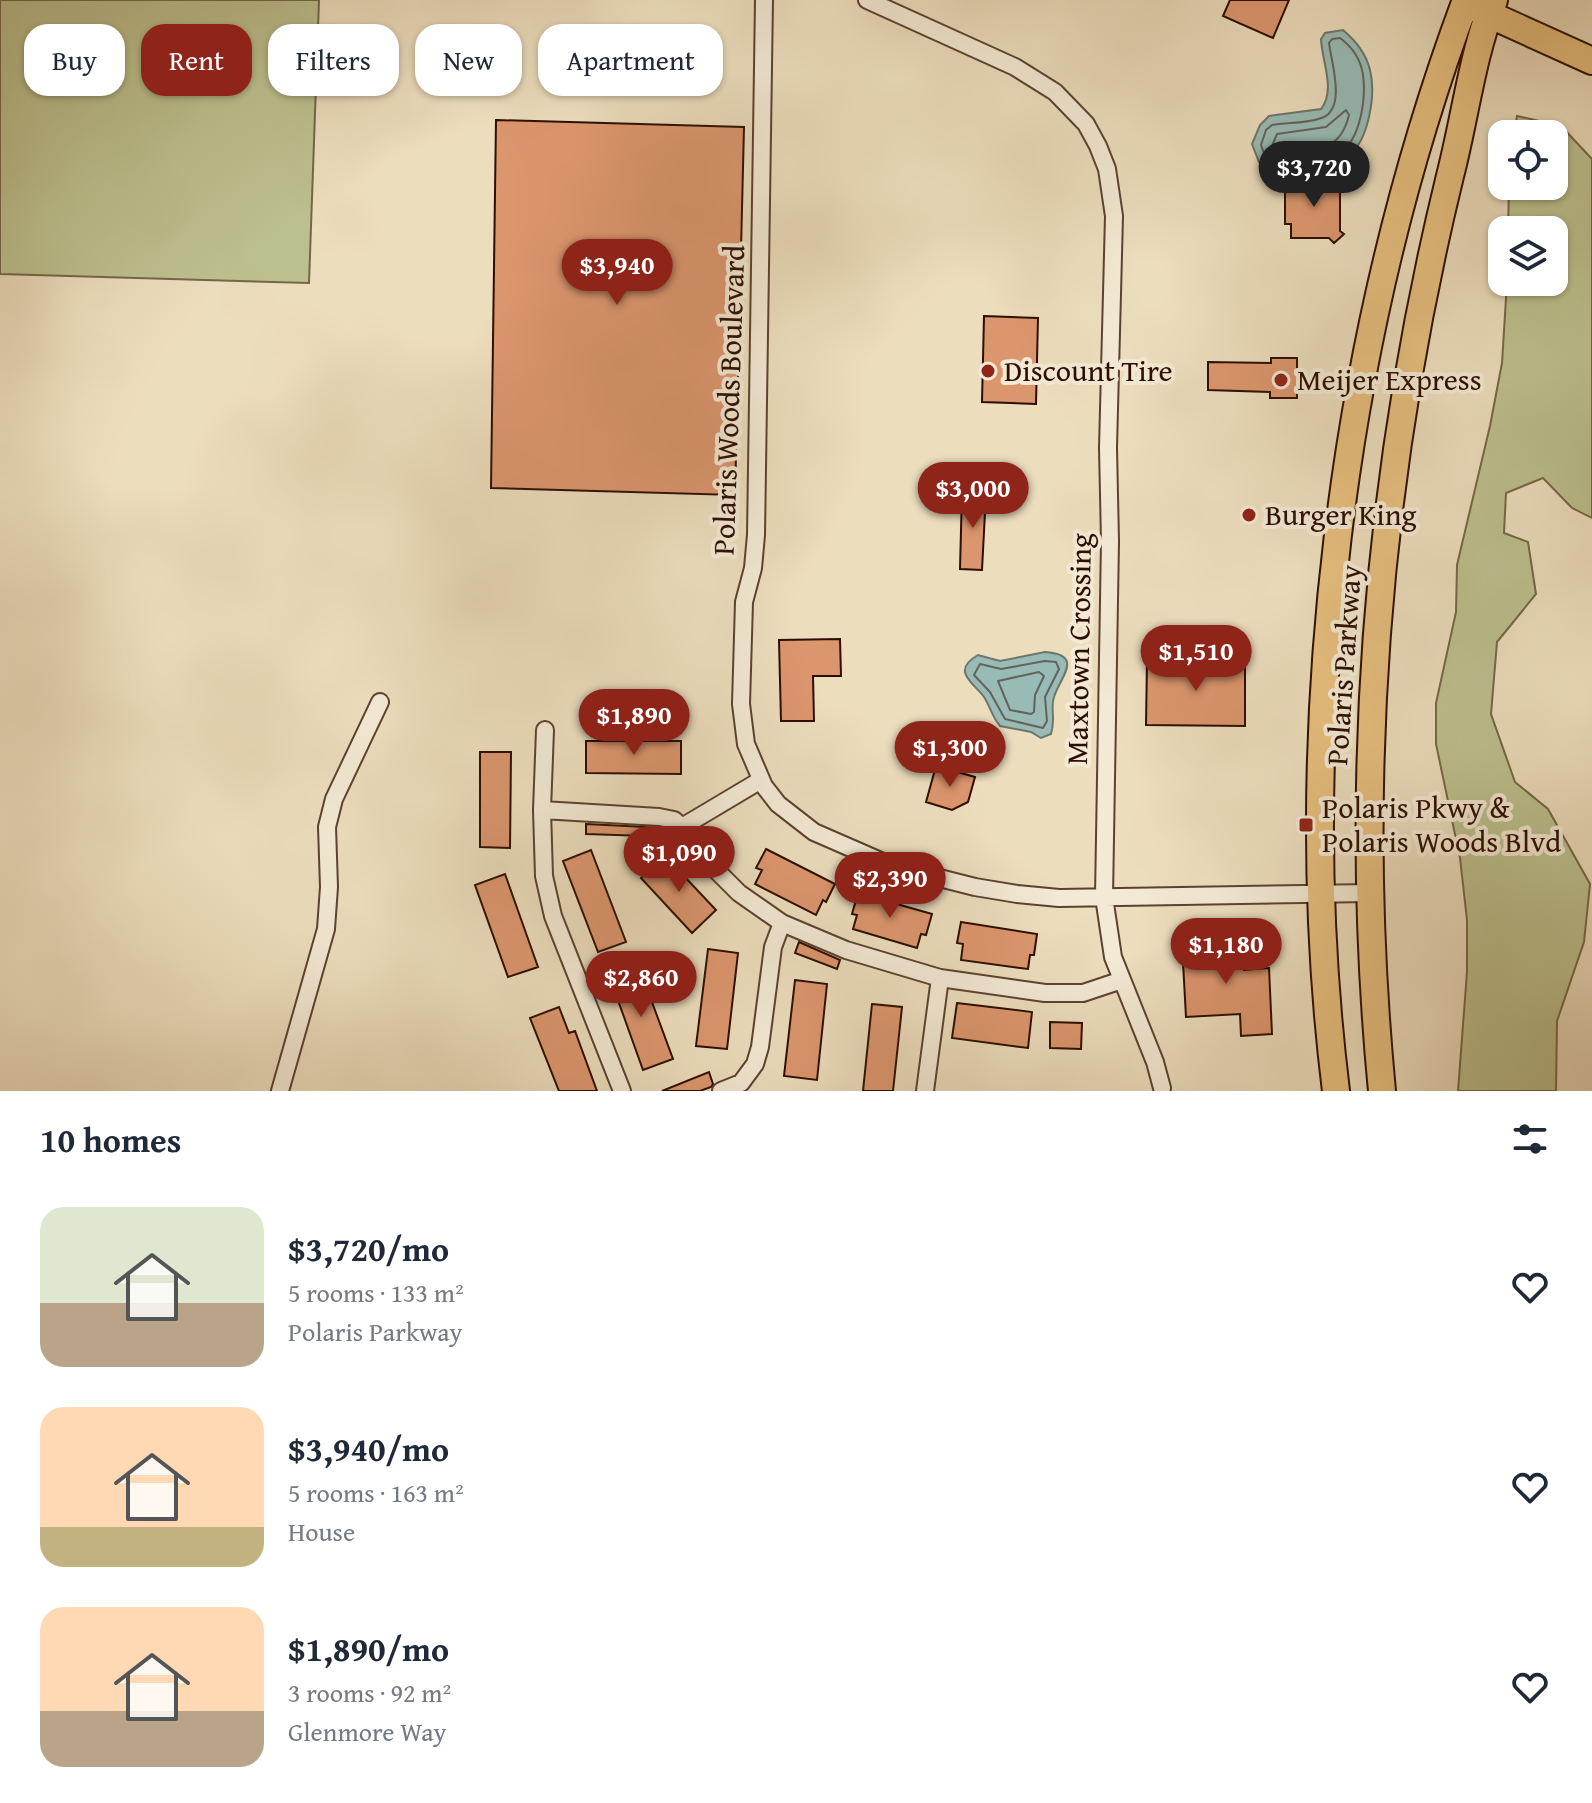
<!DOCTYPE html>
<meta charset="utf-8">
<style>
body{margin:0;font-family:"Gentium Book Plus",serif;background:#f6f6f7;color:#1f2937;height:100vh;display:flex;flex-direction:column;font-size:30px;white-space:nowrap}
*{box-sizing:border-box;margin:0}
p{font-size:26px;color:#747a83}
.icon{flex:none;width:44px;height:44px;fill:none;stroke:currentColor;stroke-width:2;stroke-linecap:round;stroke-linejoin:round}
.map{position:relative;height:1091px;overflow:hidden}
.side{display:flex;flex-direction:column;background:#fff;flex:1}
.side>*{flex:none}
.top-card{position:absolute;left:24px;top:24px;width:800px;height:72px;display:flex;gap:16px}
.buttons{position:absolute;left:1488px;top:120px;display:grid;gap:16px}
.buttons a{display:grid;place-items:center;width:80px;height:80px;border-radius:16px;background:#fff;box-shadow:0 2px 6px #0004;font-size:40px}
.price{position:absolute;translate:-50% -68px;padding:0 18px;border-radius:28px;background:#8f2418;color:#fff;font-size:26px;line-height:52px;filter:drop-shadow(0 2px 4px #0008)}
.price::after{content:'';position:absolute;left:50%;top:48px;width:24px;height:18px;margin-left:-12px;background:inherit;clip-path:polygon(0 0,100% 0,50% 100%)}
.price.selected{background:#222;color:#fff}
ul{padding:0;list-style:none}
li{display:flex;align-items:center;gap:24px;height:200px;padding:0 40px}
li span{display:grid;place-items:center;flex:none;width:224px;height:160px;border-radius:24px;color:#555}
li>.icon{margin-inline-start:auto}
span .icon{width:96px;height:96px;fill:#fffc;stroke-width:1}
li b{font-size:34px}
h2{display:flex;justify-content:space-between;align-items:center;height:96px;padding:0 40px;font-size:34px}
.tag{padding:0 28px;border-radius:24px;background:#fff;box-shadow:0 2px 6px #0004;font-size:28px;line-height:72px}
.tag.selected{background:#8f2418;color:#fff}
.map>svg:first-child{display:block}
.green{fill:#bcc08e;stroke:#746747;stroke-width:2}
.water{fill:#99bbb6;stroke:#6d766d;stroke-width:2}
.lines{fill:none;stroke-linecap:round;stroke-linejoin:round}
.shore{stroke:#62645b;stroke-width:2}
.building{fill:#dc966e;stroke:#2b0e00;stroke-width:2}
.minor-casing{stroke:#5b422f;stroke-width:20}
.primary-casing{stroke:#2b0e00;stroke-width:30}
.minor{stroke:#f3e9d4;stroke-width:16}
.primary{stroke:#e6be7e;stroke-width:26}
.poi-dot{fill:#8f2418;stroke:#f3e9d4;stroke-width:3}
.labels{text-anchor:middle;stroke-width:8;stroke-linejoin:round;paint-order:stroke}
.poi-label{font-size:30px;fill:#2b0e00;stroke:#f3e9d4;text-anchor:start}
.street-label{font-size:30px;fill:#2b0e00;stroke:#f3e9d4}
</style>
<div class="map">
<svg width="1592" height="1091" viewBox="0 0 1592 1091">
<rect width="100%" height="100%" fill="#ecddbd"/>
<filter id="stains"><feTurbulence type="fractalNoise" baseFrequency=".0025" numOctaves="4"/><feColorMatrix values="0 0 0 0 .2 0 0 0 0 .09 0 0 0 0 .02 0 0 0 .5 -.17"/></filter>
<radialGradient id="worn" r=".72"><stop offset=".6" stop-color="#630" stop-opacity="0"/><stop offset="1" stop-color="#630" stop-opacity=".3"/></radialGradient>
<!-- green -->
<path class="green" d="M 0,0 L 319,0 L 309,283 L 0,274 Z
M 1517,116 L 1561,126 L 1592,159 L 1592,518 L 1572,508 L 1543,478 L 1506,493 L 1504,533 L 1528,542 L 1536,594 L 1497,642 L 1491,714 L 1515,782 L 1548,809 L 1590,884 L 1584,942 L 1557,1021 L 1556,1091 L 1458,1091 L 1467,972 L 1467,920 L 1460,858 L 1436,744 L 1436,703 L 1456,612 L 1457,565 L 1490,426 L 1502,363 L 1507,282 L 1554,282 L 1554,230 L 1508,230 L 1509,186 L 1554,186 L 1554,134 L 1514,134 Z"/>
<!-- water -->
<path class="water" d="M 1343,30 C 1356,41 1366,53 1370,70 C 1376,94 1369,141 1348,156 C 1334,166 1317,166 1301,166 C 1286,166 1272,168 1259,162 L 1252,144 L 1260,125 L 1269,116 L 1321,109 C 1336,90 1322,62 1321,39 L 1325,33 Z
M 1045,652 C 1085,655 1060,677 1054,697 C 1050,708 1056,718 1051,734 L 1041,738 L 1031,732 L 1000,726 C 992,717 990,706 984,697 C 974,683 950,671 978,655 L 1000,661 Z"/>
<g class="lines">
<!-- shore -->
<path class="shore" d="M 1340,38 C 1352,47 1361,60 1363,75 C 1366,97 1361,140 1340,152 C 1320,163 1293,158 1271,158 L 1265,156 L 1261,145 L 1266,130 L 1272,125 C 1287,122 1309,124 1324,117 C 1346,106 1331,61 1329,43 L 1332,39 Z
M 1346,110 L 1349,115 C 1339,157 1311,148 1275,148 L 1272,146 L 1277,134 L 1326,127 Z
M 1045,661 L 1056,662 L 1059,669 L 1045,697 L 1047,721 L 1043,728 L 1005,719 L 990,692 L 974,675 L 980,664 L 1001,669 Z
M 1039,672 L 1044,676 L 1035,695 L 1034,712 L 1031,714 L 1010,710 L 998,681 Z"/>
</g>
<!-- building -->
<path class="building" d="M 1230,0 L 1289,0 L 1273,38 L 1223,16 Z
M 496,120 L 744,127 L 735,495 L 491,488 Z
M 1340,179 L 1340,231 L 1344,234 L 1334,243 L 1329,238 L 1291,238 L 1291,224 L 1285,224 L 1285,180 Z
M 984,316 L 1038,318 L 1036,404 L 982,402 Z
M 1271,358 L 1297,358 L 1297,398 L 1270,398 L 1270,392 L 1208,390 L 1208,362 L 1271,363 Z
M 962,492 L 986,493 L 982,570 L 960,569 Z
M 840,639 L 841,676 L 813,676 L 814,721 L 781,721 L 779,640 Z
M 1147,660 L 1245,660 L 1245,726 L 1146,725 Z
M 586,741 L 681,741 L 681,774 L 586,773 Z
M 480,752 L 511,752 L 510,848 L 480,847 Z
M 936,766 L 975,777 L 968,802 L 952,810 L 926,802 Z
M 586,824 L 646,827 L 646,836 L 586,834 Z
M 766,849 L 835,884 L 826,902 L 823,900 L 816,915 L 755,884 L 762,870 L 756,868 Z
M 591,850 L 626,942 L 598,952 L 563,861 Z
M 665,856 L 716,910 L 692,933 L 641,878 Z
M 505,874 L 538,967 L 508,977 L 475,885 Z
M 858,893 L 932,914 L 926,935 L 921,934 L 917,948 L 853,929 L 857,915 L 852,914 Z
M 961,922 L 1037,934 L 1034,955 L 1030,955 L 1028,969 L 961,960 L 963,944 L 957,943 Z
M 1242,941 L 1244,970 L 1269,968 L 1272,1034 L 1241,1036 L 1240,1014 L 1186,1017 L 1182,944 Z
M 799,942 L 840,960 L 837,969 L 795,953 Z
M 708,949 L 738,953 L 727,1049 L 696,1046 Z
M 639,967 L 673,1059 L 643,1070 L 610,978 Z
M 795,980 L 827,984 L 817,1080 L 784,1076 Z
M 957,1003 L 1032,1012 L 1028,1048 L 952,1038 Z
M 872,1004 L 902,1007 L 893,1091 L 863,1091 Z
M 559,1007 L 569,1033 L 575,1031 L 597,1091 L 559,1091 L 530,1018 Z
M 1050,1022 L 1082,1023 L 1081,1049 L 1050,1048 Z
M 709,1072 L 713,1084 L 711,1087 L 700,1091 L 662,1091 Z"/>
<g class="lines">
<!-- minor casing -->
<g class="minor-casing">
<path id="minor" d="M 764,0 L 756,535 L 753,568 L 744,602 L 741,704 L 746,744 L 764,786 L 778,804 L 814,832 L 892,866 L 975,887 L 1017,894 L 1059,898 L 1370,893
M 867,0 L 1015,67 L 1055,92 L 1086,124 L 1098,146 L 1107,169 L 1114,216 L 1108,448 L 1110,541 L 1104,897 L 1113,957 L 1155,1062 L 1162,1088
M 545,730 L 542,810 L 544,876 L 553,916 L 622,1091
M 542,810 L 659,817 L 674,820 L 682,827 L 699,853 L 739,893 L 782,923 L 846,950 L 940,978 L 1045,993 L 1083,993 L 1122,980
M 682,827 L 761,780
M 280,1091 L 326,929 L 329,887 L 327,827 L 334,799 L 380,702
M 721,1091 L 741,1083 L 755,1064 L 760,1047 L 773,947 L 782,923
M 925,1091 L 940,978"/>
</g>
<!-- primary casing -->
<g class="primary-casing">
<path id="primary" d="M 1475,8 L 1592,61
M 1336,1091 C 1292,736 1341,335 1466,0
M 1382,1091 C 1352,781 1376,479 1450,176 C 1465,118 1472,56 1494,0"/>
</g>
<!-- minor -->
<use href="#minor" class="minor"/>
<!-- primary -->
<use href="#primary" class="primary"/>
</g>
<!-- markers -->
<g class="poi-dot">
<circle cx="988" cy="371" r="8"/>
<circle cx="1281" cy="380" r="8"/>
<circle cx="1249" cy="515" r="8"/>
<rect x="1298" y="817" width="16" height="16" rx="4"/>
</g>
<g class="labels">
<!-- poi labels -->
<g class="poi-label">
<text x="1004" y="381">Discount Tire</text>
<text x="1297" y="390">Meijer Express</text>
<text x="1265" y="525">Burger King</text>
<text x="1322" y="818">Polaris Pkwy &amp;<tspan x="1322" dy="34">Polaris Woods Blvd</tspan></text>
</g>
<!-- street labels -->
<g class="street-label">
<text transform="translate(729 400) rotate(-88)" y="10">Polaris Woods Boulevard</text>
<text transform="translate(1079 649) rotate(-89)" y="10">Maxtown Crossing</text>
<text transform="translate(1344 665) rotate(-86)" y="10">Polaris Parkway</text>
</g>
</g>
<rect width="100%" height="100%" filter="url(#stains)"/>
<rect width="100%" height="100%" fill="url(#worn)"/>
</svg>
<div class="buttons">
<a><svg class="icon" aria-label="locate" viewBox="0 0 24 24"><circle cx="12" cy="12" r="6"/><path d="M12 2v4M12 18v4M2 12h4M18 12h4"/></svg></a>
<a><svg class="icon" aria-label="layers" viewBox="0 0 24 24"><path d="M12 4l9 5-9 5-9-5zM3 14l9 5 9-5"/></svg></a>
</div>
<b class="price selected" style="left:1314px;top:209px">$3,720</b>
<b class="price" style="left:617px;top:307px">$3,940</b>
<b class="price" style="left:973px;top:530px">$3,000</b>
<b class="price" style="left:1196px;top:693px">$1,510</b>
<b class="price" style="left:634px;top:757px">$1,890</b>
<b class="price" style="left:950px;top:789px">$1,300</b>
<b class="price" style="left:679px;top:894px">$1,090</b>
<b class="price" style="left:890px;top:920px">$2,390</b>
<b class="price" style="left:1226px;top:986px">$1,180</b>
<b class="price" style="left:641px;top:1019px">$2,860</b>
<div class="top-card">
<a class="tag">Buy</a>
<a class="tag selected">Rent</a>
<a class="tag">Filters</a>
<a class="tag">New</a>
<a class="tag">Apartment</a>
</div>
</div>
<section class="side">
<h2>10 homes<svg class="icon" aria-label="filters" viewBox="0 0 24 24"><path d="M4 7h16M4 17h16"/><circle cx="9" cy="7" r="2"/><circle cx="15" cy="17" r="2"/></svg></h2>
<ul>
<li><span style="background:linear-gradient(#dfe7d0 60%,#b9a48a 0)"><svg class="icon" aria-label="home" viewBox="0 0 24 24"><path d="M3 11l9-7 9 7M6 9v11h12V9"/></svg></span><div><b>$3,720/mo</b><p>5 rooms · 133 m²</p><p>Polaris Parkway</p></div><svg class="icon" aria-label="heart" viewBox="0 0 24 24"><path d="M12 20l-8-8c-3-5 5-10 8-4 3-6 11-1 8 4z"/></svg></li>
<li><span style="background:linear-gradient(#ffd9b3 75%,#c2b280 0)"><svg class="icon" aria-label="home" viewBox="0 0 24 24"><path d="M3 11l9-7 9 7M6 9v11h12V9"/></svg></span><div><b>$3,940/mo</b><p>5 rooms · 163 m²</p><p>House</p></div><svg class="icon" aria-label="heart" viewBox="0 0 24 24"><path d="M12 20l-8-8c-3-5 5-10 8-4 3-6 11-1 8 4z"/></svg></li>
<li><span style="background:linear-gradient(#ffd9b3 65%,#b9a48a 0)"><svg class="icon" aria-label="home" viewBox="0 0 24 24"><path d="M3 11l9-7 9 7M6 9v11h12V9"/></svg></span><div><b>$1,890/mo</b><p>3 rooms · 92 m²</p><p>Glenmore Way</p></div><svg class="icon" aria-label="heart" viewBox="0 0 24 24"><path d="M12 20l-8-8c-3-5 5-10 8-4 3-6 11-1 8 4z"/></svg></li>
</ul>
</section>
